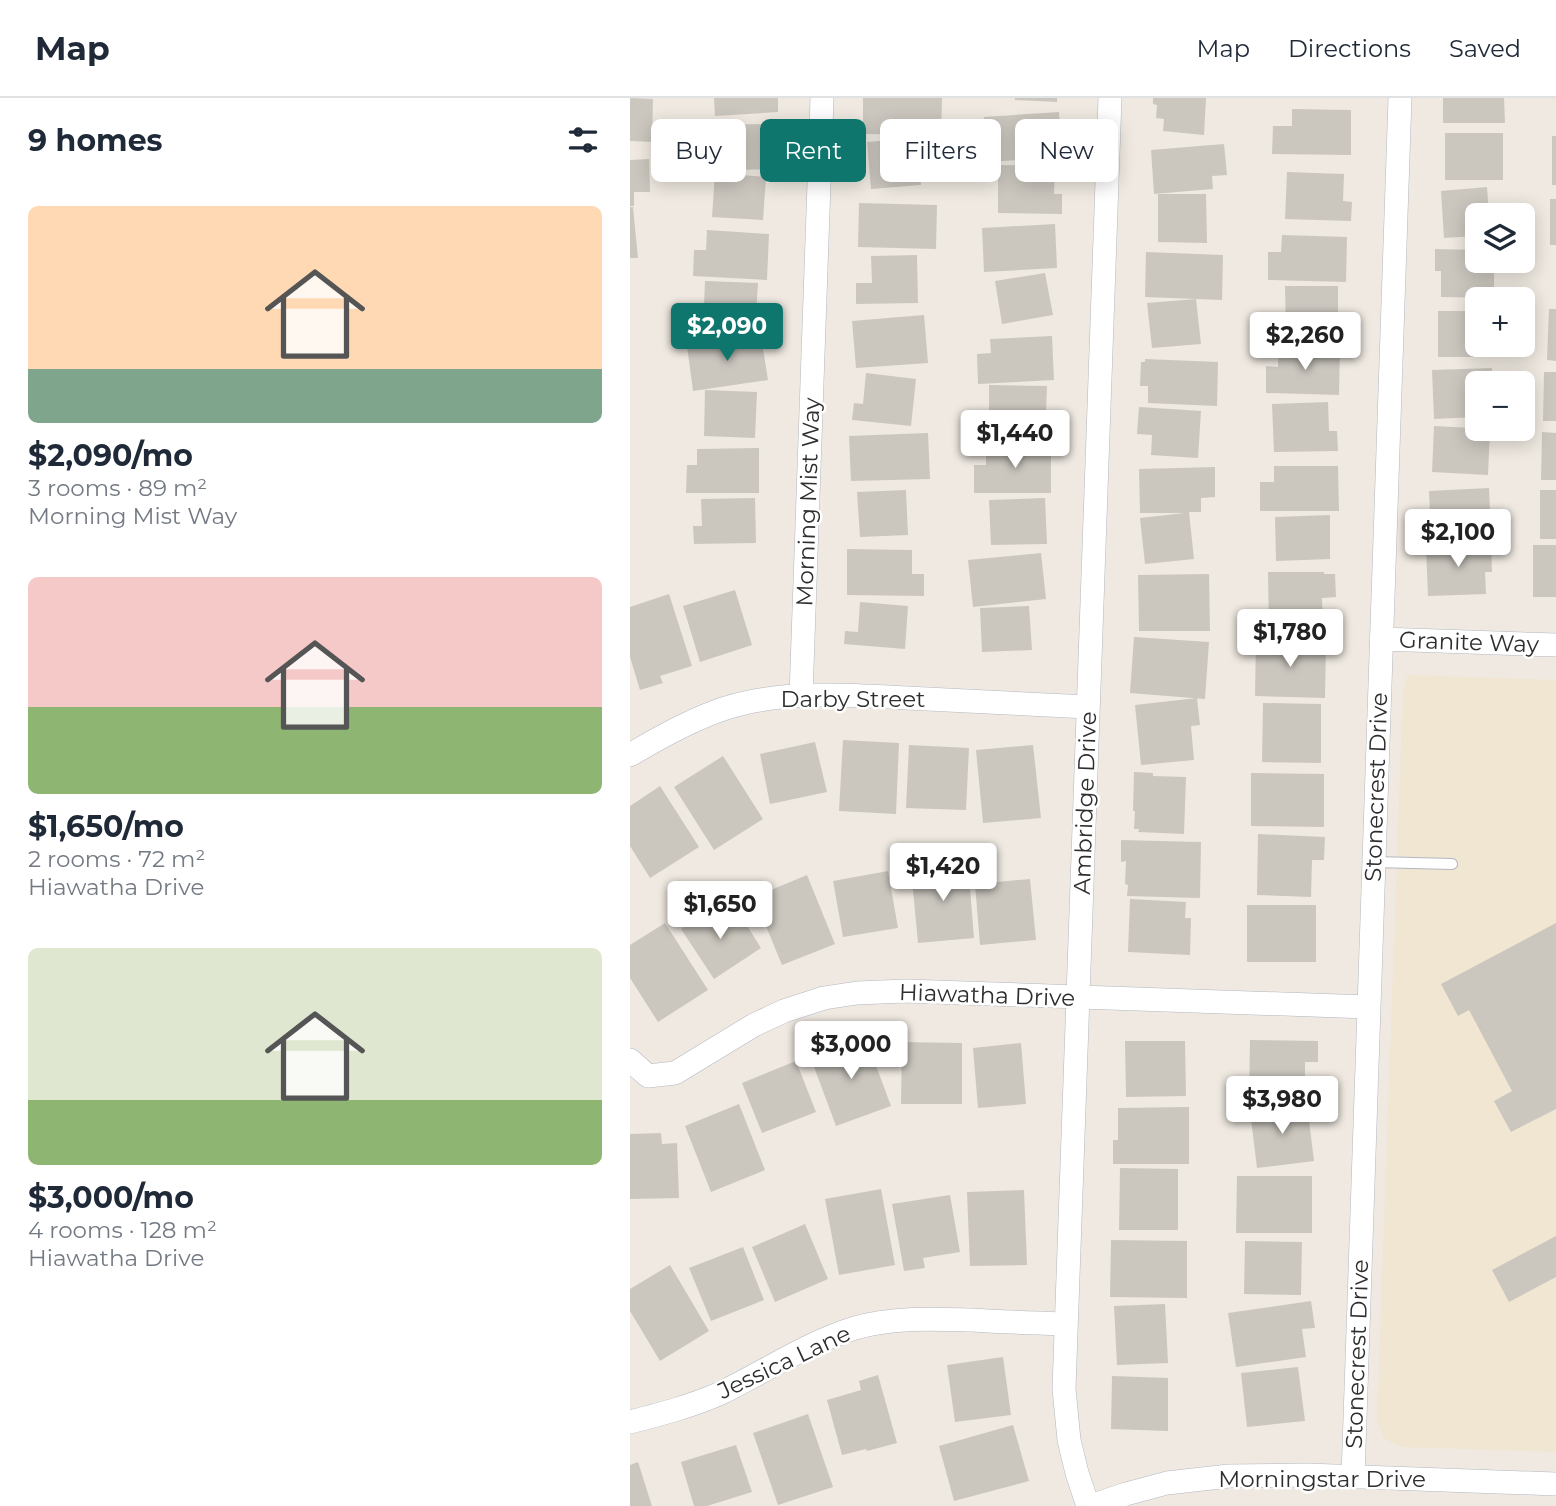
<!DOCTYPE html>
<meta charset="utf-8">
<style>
body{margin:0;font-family:Montserrat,sans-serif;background:#f6f6f7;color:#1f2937;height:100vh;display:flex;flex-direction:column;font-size:26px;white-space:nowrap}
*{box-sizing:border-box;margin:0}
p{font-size:23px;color:#747a83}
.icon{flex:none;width:38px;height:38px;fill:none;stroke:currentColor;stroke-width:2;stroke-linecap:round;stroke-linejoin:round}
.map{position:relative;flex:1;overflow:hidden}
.panel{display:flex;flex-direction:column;background:#fff;width:630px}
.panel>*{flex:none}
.top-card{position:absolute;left:21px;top:21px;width:665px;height:63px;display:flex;gap:14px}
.controls{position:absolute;left:835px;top:105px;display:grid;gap:14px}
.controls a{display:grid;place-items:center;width:70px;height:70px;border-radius:10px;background:#fff;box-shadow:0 4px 18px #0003;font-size:35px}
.price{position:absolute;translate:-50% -60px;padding:0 16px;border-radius:7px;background:#fff;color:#222;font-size:23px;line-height:46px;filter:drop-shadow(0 2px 4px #0008)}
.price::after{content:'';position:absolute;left:50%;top:42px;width:21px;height:16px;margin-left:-10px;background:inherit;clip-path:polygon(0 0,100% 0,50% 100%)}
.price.active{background:#0f766e;color:#fff}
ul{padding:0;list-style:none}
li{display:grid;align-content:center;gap:14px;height:371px;padding:0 28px}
li span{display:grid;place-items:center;height:217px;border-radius:10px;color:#555}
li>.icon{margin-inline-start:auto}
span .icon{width:126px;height:126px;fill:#fffc;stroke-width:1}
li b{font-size:30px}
h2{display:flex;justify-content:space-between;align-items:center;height:84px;padding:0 28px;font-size:30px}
.pill{padding:0 24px;border-radius:10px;background:#fff;box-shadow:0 4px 18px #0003;font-size:24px;line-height:63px}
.pill.active{background:#0f766e;color:#fff}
header{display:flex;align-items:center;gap:42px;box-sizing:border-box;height:98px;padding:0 35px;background:#fff;border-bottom:2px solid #e0e1e3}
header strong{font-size:33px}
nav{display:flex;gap:38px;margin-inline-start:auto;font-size:24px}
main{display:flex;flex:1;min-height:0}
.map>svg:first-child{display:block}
.education{fill:#f0e6d1}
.building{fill:#cbc7bf}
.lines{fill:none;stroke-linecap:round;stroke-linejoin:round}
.service-casing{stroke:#b4b7c1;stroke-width:12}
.minor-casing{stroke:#b4b7c1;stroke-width:24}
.service{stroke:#fff;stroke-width:10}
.minor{stroke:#fff;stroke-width:23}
.labels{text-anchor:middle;stroke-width:5;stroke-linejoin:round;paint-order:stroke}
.street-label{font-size:23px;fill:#2e2e2e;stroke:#fff}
</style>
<header>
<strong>Map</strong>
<nav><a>Map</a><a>Directions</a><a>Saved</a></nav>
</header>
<main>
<section class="panel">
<h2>9 homes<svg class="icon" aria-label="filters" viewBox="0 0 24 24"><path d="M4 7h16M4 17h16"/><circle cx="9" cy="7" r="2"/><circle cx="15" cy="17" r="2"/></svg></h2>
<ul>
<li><span style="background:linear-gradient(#ffd9b3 75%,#7fa58c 0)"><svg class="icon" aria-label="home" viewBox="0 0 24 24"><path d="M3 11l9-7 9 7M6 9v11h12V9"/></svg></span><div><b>$2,090/mo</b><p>3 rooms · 89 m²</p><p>Morning Mist Way</p></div></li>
<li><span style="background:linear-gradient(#f6c9c9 60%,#8fb573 0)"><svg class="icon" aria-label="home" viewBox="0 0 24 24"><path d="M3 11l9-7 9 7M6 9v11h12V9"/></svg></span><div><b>$1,650/mo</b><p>2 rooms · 72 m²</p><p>Hiawatha Drive</p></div></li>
<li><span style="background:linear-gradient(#dfe7d0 70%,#8fb573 0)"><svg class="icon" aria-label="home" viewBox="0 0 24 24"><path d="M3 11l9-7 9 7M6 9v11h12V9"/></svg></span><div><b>$3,000/mo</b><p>4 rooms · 128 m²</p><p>Hiawatha Drive</p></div></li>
</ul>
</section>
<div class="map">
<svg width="926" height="1408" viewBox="0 0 926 1408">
<rect width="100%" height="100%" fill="#efe9e1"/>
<!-- education -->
<path class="education" d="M 778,577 L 926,582 L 926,1354 L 772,1349 L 754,1341 L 747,1323 L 773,592 Z"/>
<!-- building -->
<path class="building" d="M 0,0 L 23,1 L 22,44 L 0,43 Z
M 84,0 L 148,0 L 148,14 L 85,18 Z
M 233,0 L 312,0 L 311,37 L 233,36 Z
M 385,0 L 427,0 L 427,4 L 385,2 Z
M 523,0 L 576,0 L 574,37 L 533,33 L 534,21 L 526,20 L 527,7 L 523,6 Z
M 813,0 L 874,0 L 875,25 L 813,25 Z
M 662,11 L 721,12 L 721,57 L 642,56 L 643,28 L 662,28 Z
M 429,14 L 432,59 L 357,64 L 354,19 Z
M 141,26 L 142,71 L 68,73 L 67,27 Z
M 815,35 L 873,35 L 873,82 L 815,82 Z
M 922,38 L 926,38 L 926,87 L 922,87 Z
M 287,40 L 291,87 L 241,91 L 237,44 Z
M 594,46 L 597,77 L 582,78 L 583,91 L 524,96 L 521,52 Z
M 19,61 L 20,94 L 4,94 L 4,108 L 0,108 L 0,62 Z
M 368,67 L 425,68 L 424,96 L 432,96 L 432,116 L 368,115 Z
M 657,74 L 714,76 L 713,103 L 722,104 L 721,123 L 655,121 Z
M 85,75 L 136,79 L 133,122 L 82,119 Z
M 857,89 L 859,117 L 847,117 L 847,138 L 814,140 L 811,93 Z
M 528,96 L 576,96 L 577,145 L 528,144 Z
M 920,101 L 926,101 L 926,147 L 920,147 Z
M 229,105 L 307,107 L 306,151 L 228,149 Z
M 0,109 L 3,109 L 8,160 L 0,160 Z
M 425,126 L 427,170 L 354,174 L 352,130 Z
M 77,132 L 139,136 L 137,182 L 63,178 L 64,152 L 76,152 Z
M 652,137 L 717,139 L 716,184 L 638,182 L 638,154 L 651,154 Z
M 805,151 L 847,152 L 847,163 L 864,163 L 864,200 L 811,199 L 811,173 L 805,173 Z
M 516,154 L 593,157 L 592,202 L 515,199 Z
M 287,157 L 288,205 L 226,206 L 226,185 L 242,185 L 241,158 Z
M 415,175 L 423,217 L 372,226 L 365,183 Z
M 75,183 L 128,185 L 125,231 L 73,229 Z
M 655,188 L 708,188 L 708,235 L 656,235 Z
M 566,201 L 571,246 L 522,250 L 517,205 Z
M 919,211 L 926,211 L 926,263 L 917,262 Z
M 808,213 L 847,213 L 847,247 L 852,247 L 852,259 L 808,259 Z
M 294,217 L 298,265 L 226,270 L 222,223 Z
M 131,238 L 138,282 L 63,293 L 57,248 Z
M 422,238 L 424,282 L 348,286 L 347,256 L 361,255 L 360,241 Z
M 649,249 L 710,250 L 709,297 L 636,295 L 636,268 L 648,269 Z
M 515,261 L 588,264 L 587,308 L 518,305 L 518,288 L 510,288 L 511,264 L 515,264 Z
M 862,270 L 862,285 L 847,285 L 847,319 L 804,321 L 802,272 Z
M 914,274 L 926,274 L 926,323 L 913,323 Z
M 236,275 L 286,281 L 281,328 L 222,322 L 224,305 L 233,306 Z
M 359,287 L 417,288 L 416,315 L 424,315 L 424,337 L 359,336 Z
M 75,292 L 127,294 L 125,340 L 74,338 Z
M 698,304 L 699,333 L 707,333 L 708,353 L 644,354 L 642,306 Z
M 509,309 L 571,313 L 568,360 L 521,357 L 522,337 L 507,336 Z
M 804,328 L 860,331 L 858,377 L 802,374 Z
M 912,334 L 926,335 L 926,382 L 911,382 Z
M 298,335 L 300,381 L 221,383 L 219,338 Z
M 356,348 L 421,348 L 421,395 L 344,395 L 344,367 L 356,367 Z
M 129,350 L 129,395 L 56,395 L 57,367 L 67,367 L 67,351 Z
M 644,368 L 708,368 L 709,413 L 630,413 L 630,384 L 644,384 Z
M 585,369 L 585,399 L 571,400 L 571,414 L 559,414 L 564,461 L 515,466 L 510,420 L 555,415 L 510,415 L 509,371 Z
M 859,390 L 861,435 L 801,438 L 799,393 Z
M 276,392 L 278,437 L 230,439 L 227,394 Z
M 910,392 L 926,392 L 926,441 L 910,441 Z
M 125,400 L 126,445 L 64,446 L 63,428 L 72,428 L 71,401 Z
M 415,400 L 417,446 L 361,447 L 359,402 Z
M 700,417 L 700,461 L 646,463 L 645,419 Z
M 861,446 L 862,474 L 855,474 L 856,496 L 798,498 L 796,448 Z
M 903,447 L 926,447 L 926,499 L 903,499 Z
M 217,451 L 282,452 L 282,476 L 294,476 L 294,498 L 217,497 Z
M 411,455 L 416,501 L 343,509 L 338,462 Z
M 638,474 L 694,474 L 694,476 L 705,476 L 706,499 L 692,500 L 693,534 L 639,535 Z
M 579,476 L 580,533 L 509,533 L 508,477 Z
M 105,492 L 122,547 L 70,564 L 53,508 Z
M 39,496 L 62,568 L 30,578 L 33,585 L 10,592 L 0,559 L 0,509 Z
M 230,504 L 278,508 L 275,551 L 214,546 L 215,533 L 228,534 Z
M 399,508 L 402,552 L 352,554 L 350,510 Z
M 504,539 L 579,544 L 575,601 L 500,595 Z
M 626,542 L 696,544 L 695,600 L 625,598 Z
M 567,600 L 570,627 L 561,628 L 564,662 L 511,667 L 505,607 Z
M 633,605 L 691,606 L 691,665 L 632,664 Z
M 213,642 L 269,645 L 266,716 L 209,713 Z
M 185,644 L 197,694 L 140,706 L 130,656 Z
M 279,647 L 339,650 L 336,712 L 276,710 Z
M 403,647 L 411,720 L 353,725 L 346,652 Z
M 93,658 L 133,721 L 84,752 L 44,689 Z
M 504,674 L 523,675 L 523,678 L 556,679 L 554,736 L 508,734 L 509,731 L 504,731 L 505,713 L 503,713 Z
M 621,675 L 694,676 L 694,729 L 621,728 Z
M 30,688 L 69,749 L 20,780 L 0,748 L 0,708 Z
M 628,736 L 695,739 L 694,762 L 682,762 L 681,799 L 627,797 Z
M 491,742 L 571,744 L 570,800 L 497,798 L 498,787 L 495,786 L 496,763 L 491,764 Z
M 338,766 L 344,840 L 288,845 L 281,771 Z
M 258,773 L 268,830 L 213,839 L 203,783 Z
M 177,777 L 205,846 L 152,867 L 124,799 Z
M 400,781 L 406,842 L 350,847 L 345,786 Z
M 500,801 L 556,804 L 555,820 L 561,820 L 560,857 L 498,854 Z
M 89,806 L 103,828 L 113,821 L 131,850 L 84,881 L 51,831 Z
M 617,807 L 686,807 L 686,864 L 617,864 Z
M 35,825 L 78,892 L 28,924 L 0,880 L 0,847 Z
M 926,825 L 926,1011 L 881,1034 L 864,1003 L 882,993 L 839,912 L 828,918 L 811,886 Z
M 235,938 L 261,1008 L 206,1028 L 180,958 Z
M 620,942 L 688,943 L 688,964 L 675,964 L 675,1003 L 619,1002 Z
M 495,943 L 555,943 L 556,998 L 496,999 Z
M 272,944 L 332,945 L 332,1006 L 271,1006 Z
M 391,945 L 396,1006 L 348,1010 L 343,950 Z
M 166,963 L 186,1014 L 132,1035 L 112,985 Z
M 109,1006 L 135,1072 L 81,1094 L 55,1028 Z
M 677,1006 L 684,1063 L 627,1070 L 620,1013 Z
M 559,1009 L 559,1066 L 483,1066 L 483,1042 L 488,1042 L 488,1010 Z
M 31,1035 L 32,1046 L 47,1045 L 49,1100 L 0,1101 L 0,1036 Z
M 490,1070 L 548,1071 L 548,1132 L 489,1132 Z
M 607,1078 L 682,1078 L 682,1135 L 606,1135 Z
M 251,1091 L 265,1167 L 209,1177 L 195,1101 Z
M 394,1092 L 397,1167 L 340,1168 L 337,1094 Z
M 320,1097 L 330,1154 L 293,1160 L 295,1170 L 274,1173 L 262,1106 Z
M 175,1126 L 198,1181 L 145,1204 L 122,1149 Z
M 926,1138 L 926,1179 L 879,1204 L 862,1172 Z
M 481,1142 L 557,1143 L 557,1200 L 480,1199 Z
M 615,1143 L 672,1144 L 671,1197 L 614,1196 Z
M 113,1149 L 134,1202 L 81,1223 L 59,1170 Z
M 40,1167 L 79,1233 L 30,1263 L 0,1213 L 0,1191 Z
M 681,1203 L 685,1230 L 672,1231 L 676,1259 L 606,1269 L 598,1215 Z
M 535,1206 L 538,1265 L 487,1267 L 484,1208 Z
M 373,1259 L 381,1317 L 325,1324 L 317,1267 Z
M 668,1269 L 675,1323 L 617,1329 L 611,1275 Z
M 248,1277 L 267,1345 L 237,1353 L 236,1351 L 212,1357 L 197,1302 L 231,1292 L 229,1283 Z
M 482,1278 L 538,1280 L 538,1333 L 481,1331 Z
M 178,1316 L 203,1389 L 148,1407 L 123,1335 Z
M 383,1327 L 399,1383 L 324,1403 L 309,1348 Z
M 106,1347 L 122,1394 L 77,1408 L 64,1408 L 51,1364 Z
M 8,1364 L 22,1408 L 0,1408 L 0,1367 Z"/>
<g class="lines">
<!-- service casing -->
<g class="service-casing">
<path id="service" d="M 744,764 L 822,766"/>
</g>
<!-- minor casing -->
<g class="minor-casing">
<path id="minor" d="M 751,541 L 926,547
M 171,598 L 192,0
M 0,657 C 30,639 62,621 96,610 C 153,592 217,597 277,600 C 337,603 398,606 458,609
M 0,962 L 18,978 L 45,975 L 124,927 L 154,913 L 194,900 L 227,895 L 276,893 L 739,909
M 0,1324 C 31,1316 62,1308 91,1295 C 136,1273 177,1245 225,1230 C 262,1219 302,1221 341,1222 C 373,1224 405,1225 436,1226
M 723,1379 L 770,0
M 458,1408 L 447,1375 L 439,1342 L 434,1291 L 480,0
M 461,1408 L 496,1396 L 537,1385 L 599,1378 L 677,1377 L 926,1386"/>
</g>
<!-- service -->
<use href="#service" class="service"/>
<!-- minor -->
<use href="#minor" class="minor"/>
</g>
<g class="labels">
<!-- street labels -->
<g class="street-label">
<text transform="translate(178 404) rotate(-88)" y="8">Morning Mist Way</text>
<text transform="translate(839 544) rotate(2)" y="8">Granite Way</text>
<text x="223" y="609">Darby Street</text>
<text transform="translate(746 689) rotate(-88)" y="8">Stonecrest Drive</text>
<text transform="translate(455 705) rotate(-88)" y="8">Ambridge Drive</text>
<text transform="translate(357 897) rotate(2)" y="8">Hiawatha Drive</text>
<text transform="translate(727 1256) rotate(-88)" y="8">Stonecrest Drive</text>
<text transform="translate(154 1264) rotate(-25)" y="8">Jessica Lane</text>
<text x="692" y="1389">Morningstar Drive</text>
</g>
</g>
</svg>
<div class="controls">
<a><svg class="icon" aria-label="layers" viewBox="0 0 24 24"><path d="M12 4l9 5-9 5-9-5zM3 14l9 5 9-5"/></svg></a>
<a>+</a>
<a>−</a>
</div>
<b class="price active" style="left:97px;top:265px">$2,090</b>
<b class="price" style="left:675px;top:274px">$2,260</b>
<b class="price" style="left:385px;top:372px">$1,440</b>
<b class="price" style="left:828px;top:471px">$2,100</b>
<b class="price" style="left:660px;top:571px">$1,780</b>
<b class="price" style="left:313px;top:805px">$1,420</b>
<b class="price" style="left:90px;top:843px">$1,650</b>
<b class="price" style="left:221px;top:983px">$3,000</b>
<b class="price" style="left:652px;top:1038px">$3,980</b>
<div class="top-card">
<a class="pill">Buy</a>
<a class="pill active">Rent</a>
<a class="pill">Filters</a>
<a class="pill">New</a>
</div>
</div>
</main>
